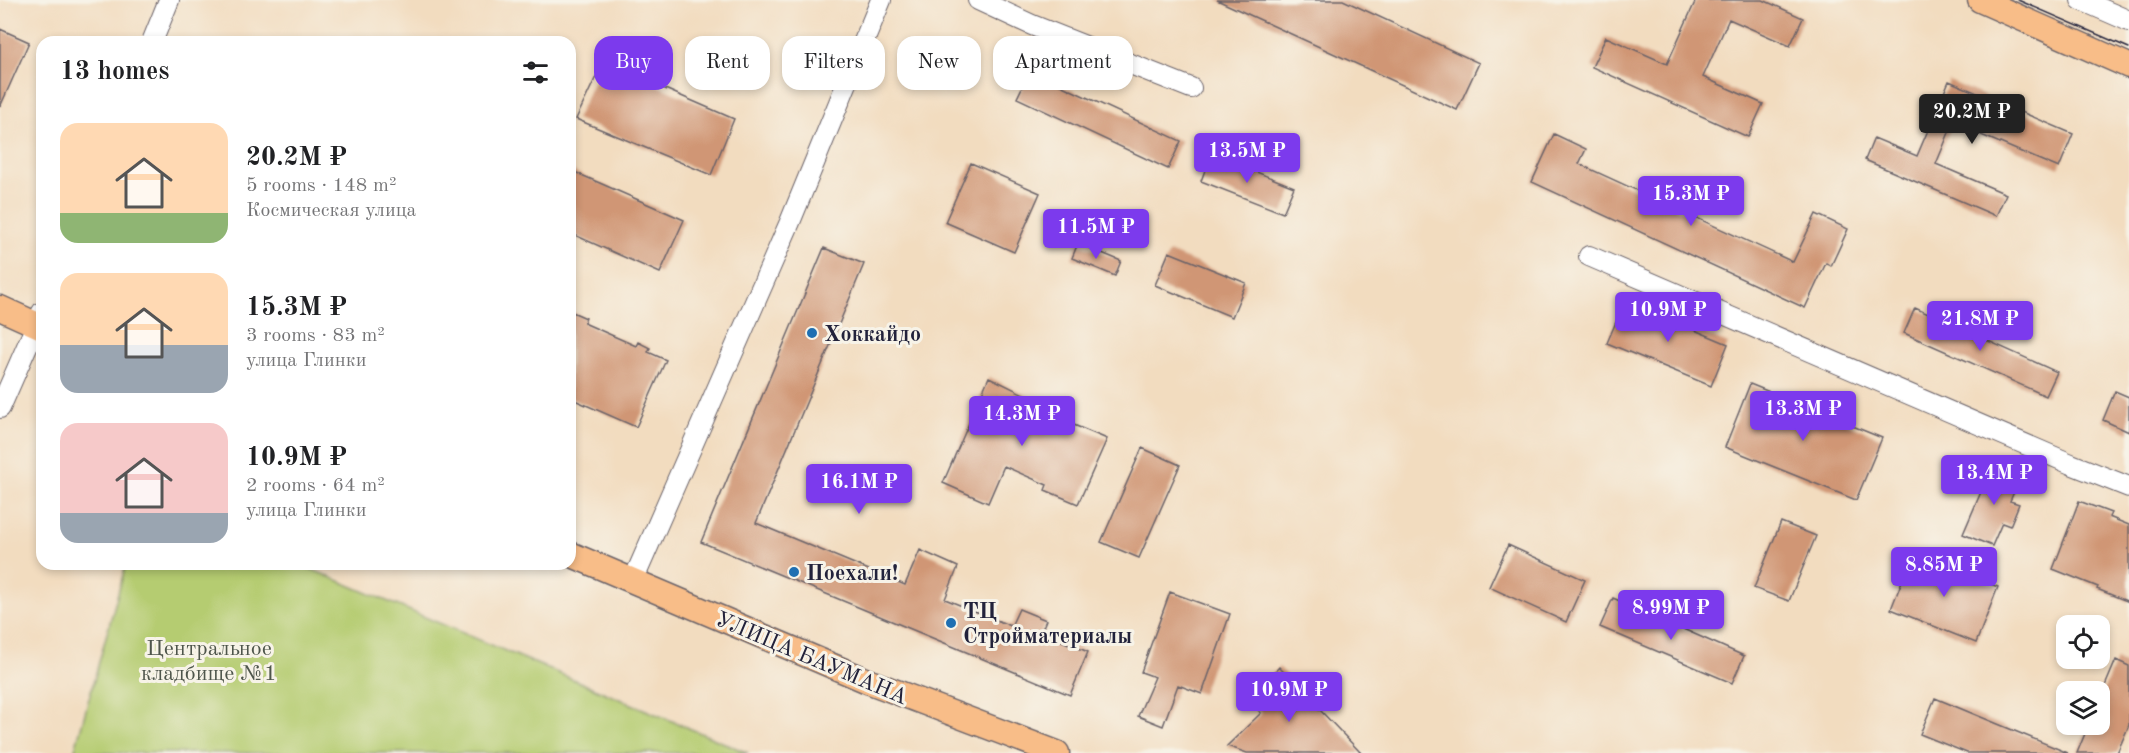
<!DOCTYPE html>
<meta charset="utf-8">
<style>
body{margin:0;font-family:"Old Standard TT",serif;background:#f6f6f6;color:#202124;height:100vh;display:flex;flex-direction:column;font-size:22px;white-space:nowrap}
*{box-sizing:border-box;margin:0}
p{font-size:20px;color:#757577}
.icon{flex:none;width:33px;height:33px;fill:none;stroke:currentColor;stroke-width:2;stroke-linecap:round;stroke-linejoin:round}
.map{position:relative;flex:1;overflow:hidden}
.side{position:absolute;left:36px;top:36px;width:540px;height:534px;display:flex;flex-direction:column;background:#fff;border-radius:18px;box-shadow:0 3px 9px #0003}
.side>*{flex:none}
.guide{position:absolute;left:594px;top:36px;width:570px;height:54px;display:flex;gap:12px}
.buttons{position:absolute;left:2056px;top:615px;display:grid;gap:12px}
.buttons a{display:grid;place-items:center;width:54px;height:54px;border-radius:12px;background:#fff;box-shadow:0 3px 9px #0003;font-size:30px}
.price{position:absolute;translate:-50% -51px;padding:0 14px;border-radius:6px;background:#7c3aed;color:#fff;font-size:20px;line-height:39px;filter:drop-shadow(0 2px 3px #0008)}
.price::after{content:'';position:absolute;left:50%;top:36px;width:18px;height:14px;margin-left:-9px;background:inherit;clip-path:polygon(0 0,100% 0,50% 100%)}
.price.selected{background:#222;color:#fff}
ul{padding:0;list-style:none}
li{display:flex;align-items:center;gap:18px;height:150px;padding:0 24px}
li span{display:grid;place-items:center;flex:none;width:168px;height:120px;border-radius:18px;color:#555}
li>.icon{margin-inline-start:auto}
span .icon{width:72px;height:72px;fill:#fffc;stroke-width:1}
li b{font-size:26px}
h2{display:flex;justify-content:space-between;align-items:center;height:72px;padding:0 24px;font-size:26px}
.tag{padding:0 21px;border-radius:18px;background:#fff;box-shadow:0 3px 9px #0003;font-size:21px;line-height:54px}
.tag.selected{background:#7c3aed;color:#fff}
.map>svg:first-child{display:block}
.green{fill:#b5cc71;stroke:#6c7756;stroke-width:1.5}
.building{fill:#d09675}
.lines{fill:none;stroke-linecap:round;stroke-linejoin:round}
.minor-casing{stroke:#6b6369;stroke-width:22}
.major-casing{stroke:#6b6369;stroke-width:27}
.minor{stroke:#fff;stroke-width:20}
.major{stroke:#f8bd88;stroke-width:24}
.tram{stroke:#22223b;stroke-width:1.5}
.poi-dot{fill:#1f6fb2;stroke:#f7f3e8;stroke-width:2}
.labels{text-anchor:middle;stroke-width:6;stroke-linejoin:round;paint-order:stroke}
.poi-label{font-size:22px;font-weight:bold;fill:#22223b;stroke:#f7f3e8;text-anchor:start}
.park-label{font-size:22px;fill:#4e554b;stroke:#f7f3e8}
.street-label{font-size:22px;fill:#22223b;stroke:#f7f3e8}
</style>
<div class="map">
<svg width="2129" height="753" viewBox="0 0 2129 753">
<rect width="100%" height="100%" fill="#f7f3e8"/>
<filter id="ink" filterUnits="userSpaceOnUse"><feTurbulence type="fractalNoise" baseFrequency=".0167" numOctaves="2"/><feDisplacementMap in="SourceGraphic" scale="12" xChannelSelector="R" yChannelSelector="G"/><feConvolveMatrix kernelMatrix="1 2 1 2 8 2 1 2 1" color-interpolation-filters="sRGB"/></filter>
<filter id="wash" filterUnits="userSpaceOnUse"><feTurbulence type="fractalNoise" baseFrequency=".008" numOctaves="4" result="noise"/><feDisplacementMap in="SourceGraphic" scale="24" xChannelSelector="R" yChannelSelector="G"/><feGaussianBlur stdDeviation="1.35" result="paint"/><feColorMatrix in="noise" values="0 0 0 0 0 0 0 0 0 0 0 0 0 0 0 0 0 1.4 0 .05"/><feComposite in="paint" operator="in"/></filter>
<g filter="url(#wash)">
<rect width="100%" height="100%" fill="#f2dcbf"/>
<!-- green -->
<path class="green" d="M 126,564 L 299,564 L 748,753 L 74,753 Z"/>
<g id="blocks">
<!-- building -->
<path class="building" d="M 1217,0 L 1343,0 L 1479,63 L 1457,110 Z
M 1696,0 L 1763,0 L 1803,18 L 1790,46 L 1729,19 L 1703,77 L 1763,104 L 1748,137 L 1592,67 L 1606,37 L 1667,64 Z
M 0,29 L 29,42 L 0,107 Z
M 603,62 L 734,119 L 711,175 L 576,119 Z
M 1030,71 L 1181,141 L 1168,169 L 1017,98 Z
M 1949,81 L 2073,134 L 2059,168 L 1953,123 L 1936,164 L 2006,194 L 1996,216 L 1865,160 L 1874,138 L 1917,156 Z
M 1554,134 L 1586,149 L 1579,164 L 1793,262 L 1816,214 L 1848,229 L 1831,266 L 1826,263 L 1805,308 L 1532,182 Z
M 1211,154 L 1294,187 L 1283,213 L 1201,181 Z
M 971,163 L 1040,193 L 1014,252 L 945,222 Z
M 570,170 L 684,220 L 660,273 L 570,233 Z
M 1078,243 L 1121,261 L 1115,276 L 1072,258 Z
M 824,248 L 864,264 L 756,523 L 905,585 L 920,550 L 958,567 L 945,599 L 1011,626 L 1019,609 L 1046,620 L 1041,632 L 1088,652 L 1070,695 L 701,542 Z
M 1169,252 L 1246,283 L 1232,317 L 1155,285 Z
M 1625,301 L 1728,344 L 1711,386 L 1607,343 Z
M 1915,308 L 2057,372 L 2046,396 L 1904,333 Z
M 570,311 L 586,318 L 584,323 L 636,346 L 638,342 L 650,348 L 648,352 L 666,360 L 636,427 L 570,398 Z
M 989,377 L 1058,411 L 1055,417 L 1107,439 L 1078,504 L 1045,490 L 1047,485 L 1004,466 L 988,503 L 943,483 Z
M 1750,384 L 1882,438 L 1856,500 L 1725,447 Z
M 2115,391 L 2129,397 L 2129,432 L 2103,420 Z
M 1142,448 L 1180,465 L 1139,558 L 1101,542 Z
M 1993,464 L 2021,476 L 2010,501 L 2019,504 L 2010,526 L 2002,523 L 1992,546 L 1963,534 Z
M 2079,501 L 2111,513 L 2109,517 L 2129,525 L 2129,602 L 2097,589 L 2098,587 L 2053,569 Z
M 1781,522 L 1816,536 L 1789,601 L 1754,588 Z
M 1508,545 L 1585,580 L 1566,622 L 1489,587 Z
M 1913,553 L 1998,587 L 1976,643 L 1891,609 Z
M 1170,592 L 1230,614 L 1202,694 L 1178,685 L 1163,726 L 1138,716 L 1155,677 L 1141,672 Z
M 1613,598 L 1744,656 L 1732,683 L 1600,627 Z
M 2116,660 L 2129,666 L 2129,725 L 2117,753 L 2077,753 L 2089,724 L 2100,724 L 2100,698 Z
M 1279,667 L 1361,753 L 1247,753 L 1227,746 L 1261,713 L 1249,700 Z
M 1935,698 L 2068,753 L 1967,753 L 1920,734 Z"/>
</g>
</g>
<g filter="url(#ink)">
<use href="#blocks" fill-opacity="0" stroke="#6b6369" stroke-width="1.5"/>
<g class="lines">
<!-- minor casing -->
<g class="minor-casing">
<path id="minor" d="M 978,0 L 1032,25 L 1191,88
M 2081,0 L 2129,21
M 152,42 L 169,0
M 1589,256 L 2071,464 L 2129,487
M 0,408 L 42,312
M 633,581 L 790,222 L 881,0"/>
</g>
<!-- major casing -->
<g class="major-casing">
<path id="major" d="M 1980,0 L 2129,66
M 0,308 L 42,327
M 570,554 L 870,682 L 1057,753"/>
</g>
<!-- minor -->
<use href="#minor" class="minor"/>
<!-- major -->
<use href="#major" class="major"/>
<!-- tram -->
<path class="tram" d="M 2018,0 L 2129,48"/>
</g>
</g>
<!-- markers -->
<g class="poi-dot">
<circle cx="812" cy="333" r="6"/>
<circle cx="794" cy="572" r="6"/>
<circle cx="951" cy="623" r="6"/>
</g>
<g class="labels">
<!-- poi labels -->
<g class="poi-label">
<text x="824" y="341">Хоккайдо</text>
<text x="806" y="580">Поехали!</text>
<text x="963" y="618">ТЦ<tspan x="963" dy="25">Стройматериалы</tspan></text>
</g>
<!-- park labels -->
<g class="park-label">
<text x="209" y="655">Центральное<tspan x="209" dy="25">кладбище №1</tspan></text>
</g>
<!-- street labels -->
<g class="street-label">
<text transform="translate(812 657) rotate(23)" y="8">УЛИЦА БАУМАНА</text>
</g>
</g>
</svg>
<div class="buttons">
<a><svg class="icon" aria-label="locate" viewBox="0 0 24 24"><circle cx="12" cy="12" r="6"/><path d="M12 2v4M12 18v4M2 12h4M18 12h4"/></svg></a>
<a><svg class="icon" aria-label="layers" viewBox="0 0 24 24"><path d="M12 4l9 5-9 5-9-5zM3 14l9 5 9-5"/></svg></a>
</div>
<b class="price selected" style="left:1972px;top:145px">20.2M ₽</b>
<b class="price" style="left:1247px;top:184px">13.5M ₽</b>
<b class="price" style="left:1691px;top:227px">15.3M ₽</b>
<b class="price" style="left:1096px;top:260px">11.5M ₽</b>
<b class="price" style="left:1668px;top:343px">10.9M ₽</b>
<b class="price" style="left:1980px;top:352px">21.8M ₽</b>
<b class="price" style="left:1803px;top:442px">13.3M ₽</b>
<b class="price" style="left:1022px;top:447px">14.3M ₽</b>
<b class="price" style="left:1994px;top:506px">13.4M ₽</b>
<b class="price" style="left:859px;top:515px">16.1M ₽</b>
<b class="price" style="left:1944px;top:598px">8.85M ₽</b>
<b class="price" style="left:1671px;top:641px">8.99M ₽</b>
<b class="price" style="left:1289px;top:723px">10.9M ₽</b>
<div class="guide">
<a class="tag selected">Buy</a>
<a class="tag">Rent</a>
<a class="tag">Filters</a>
<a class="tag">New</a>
<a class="tag">Apartment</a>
</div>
<section class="side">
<h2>13 homes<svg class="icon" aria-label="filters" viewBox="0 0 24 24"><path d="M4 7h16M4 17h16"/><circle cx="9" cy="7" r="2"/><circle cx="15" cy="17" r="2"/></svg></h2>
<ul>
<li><span style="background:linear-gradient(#ffd9b3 75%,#8fb573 0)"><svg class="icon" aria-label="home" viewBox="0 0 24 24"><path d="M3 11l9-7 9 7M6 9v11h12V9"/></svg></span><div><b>20.2M ₽</b><p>5 rooms · 148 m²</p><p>Космическая улица</p></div></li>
<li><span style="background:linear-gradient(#ffd9b3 60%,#9aa5b1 0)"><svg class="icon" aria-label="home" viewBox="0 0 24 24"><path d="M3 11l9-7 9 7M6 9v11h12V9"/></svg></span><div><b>15.3M ₽</b><p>3 rooms · 83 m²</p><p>улица Глинки</p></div></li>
<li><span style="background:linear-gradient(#f6c9c9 75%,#9aa5b1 0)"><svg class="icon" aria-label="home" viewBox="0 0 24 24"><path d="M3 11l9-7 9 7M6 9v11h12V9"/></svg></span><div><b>10.9M ₽</b><p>2 rooms · 64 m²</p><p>улица Глинки</p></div></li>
</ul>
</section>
</div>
